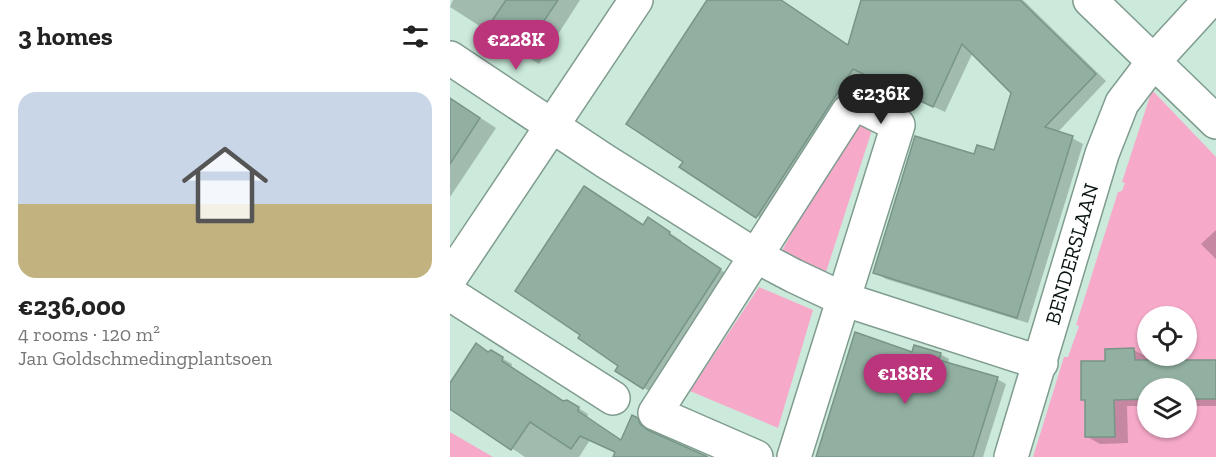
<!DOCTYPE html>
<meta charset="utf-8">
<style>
body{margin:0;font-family:"Zilla Slab",serif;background:#f6f6f6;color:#222;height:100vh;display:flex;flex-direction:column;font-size:22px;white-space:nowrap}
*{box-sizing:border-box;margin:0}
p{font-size:20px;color:#767676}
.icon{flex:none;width:33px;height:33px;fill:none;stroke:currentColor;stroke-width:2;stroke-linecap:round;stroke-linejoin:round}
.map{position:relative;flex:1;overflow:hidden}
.panel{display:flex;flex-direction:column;background:#fff;width:450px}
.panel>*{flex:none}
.controls{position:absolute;left:687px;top:306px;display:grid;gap:12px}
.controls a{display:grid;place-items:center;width:60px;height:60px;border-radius:50%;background:#fff;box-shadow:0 2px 4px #0004;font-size:30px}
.price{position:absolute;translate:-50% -51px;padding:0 14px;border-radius:21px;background:#ba357b;color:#fff;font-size:20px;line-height:39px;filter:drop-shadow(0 2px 3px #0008)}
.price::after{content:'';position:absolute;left:50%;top:36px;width:18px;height:14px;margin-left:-9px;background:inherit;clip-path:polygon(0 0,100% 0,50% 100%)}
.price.selected{background:#222;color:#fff}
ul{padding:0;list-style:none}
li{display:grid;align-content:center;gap:12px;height:318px;padding:0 18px}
li span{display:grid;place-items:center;height:186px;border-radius:18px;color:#555}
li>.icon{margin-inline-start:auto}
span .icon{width:108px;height:108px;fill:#fffc;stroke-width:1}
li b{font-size:26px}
h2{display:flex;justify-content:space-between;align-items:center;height:72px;padding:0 18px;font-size:26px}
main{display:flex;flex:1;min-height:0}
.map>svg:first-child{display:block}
.green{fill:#f7a9ca;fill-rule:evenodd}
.shadow{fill:#0003}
.building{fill:#92b0a2;stroke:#789587;stroke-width:1.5}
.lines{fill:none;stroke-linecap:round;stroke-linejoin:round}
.minor-casing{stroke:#7f9c8e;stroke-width:36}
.minor{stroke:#fff;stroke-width:33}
.labels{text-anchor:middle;stroke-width:4.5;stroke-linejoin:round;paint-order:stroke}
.street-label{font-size:21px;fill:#07120d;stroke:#fff}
</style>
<main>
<section class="panel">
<h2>3 homes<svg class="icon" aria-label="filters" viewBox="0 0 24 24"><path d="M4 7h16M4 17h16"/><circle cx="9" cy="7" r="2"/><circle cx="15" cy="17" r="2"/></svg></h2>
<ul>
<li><span style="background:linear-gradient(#c9d6e8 60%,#c2b280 0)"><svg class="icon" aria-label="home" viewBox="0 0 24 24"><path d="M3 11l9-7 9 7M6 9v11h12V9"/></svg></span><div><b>€236,000</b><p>4 rooms · 120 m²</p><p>Jan Goldschmedingplantsoen</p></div></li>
</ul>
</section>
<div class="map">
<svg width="766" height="457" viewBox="0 0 766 457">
<rect width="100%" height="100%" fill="#cbeadb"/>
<!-- green -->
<path class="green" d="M 702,90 L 766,157 L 766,457 L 583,457 L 614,357 L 618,357 L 629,326 L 626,325 L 668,192 L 672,191 L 675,183 L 672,182 ZM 698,316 L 736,316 L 736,356 L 698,356 ZM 698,388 L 736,388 L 736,428 L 698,428 Z
M 405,119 L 423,127 L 375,275 L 329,256 Z
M 309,287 L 363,310 L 328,428 L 240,391 Z
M 0,432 L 43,457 L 0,457 Z"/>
<!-- shadow -->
<path class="shadow" d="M 3,0 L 130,0 L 89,64 L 0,7 Z
M 259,0 L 330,0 L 399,47 L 412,0 L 573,0 L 656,81 L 607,133 L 622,138 L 633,144 L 578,323 L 436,279 L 425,272 L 525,156 L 545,152 L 563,92 L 523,52 L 495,112 L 415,75 L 317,223 L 235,162 Z
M 0,98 L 46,128 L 0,197 Z
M 194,226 L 211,227 L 232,241 L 230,243 L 283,278 L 206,395 L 194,388 L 170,365 Z
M 766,230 L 766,259 L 751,244 Z
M 684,350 L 697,357 L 697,362 L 766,361 L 766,406 L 736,406 L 736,388 L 698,388 L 698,406 L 677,406 L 678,443 L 650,444 L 636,436 L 636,401 L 633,399 L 657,362 Z
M 41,352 L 62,364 L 61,368 L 114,403 L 117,401 L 138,414 L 137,418 L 172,441 L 183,417 L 197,425 L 199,431 L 253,457 L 176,457 L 140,440 L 129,457 L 75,457 L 0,407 L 0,386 L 43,357 Z
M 463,354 L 490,354 L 499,359 L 498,364 L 547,379 L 556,384 L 533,457 L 367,457 Z"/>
<!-- building -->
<path class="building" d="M 56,0 L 108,0 L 71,55 L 35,31 Z
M 257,0 L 331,0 L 398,45 L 411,0 L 570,0 L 646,74 L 595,127 L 623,136 L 567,318 L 423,273 L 465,136 L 524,154 L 527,145 L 544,150 L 561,93 L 512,44 L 483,107 L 403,69 L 306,218 L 229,167 L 233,162 L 176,124 Z
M 0,98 L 30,118 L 0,164 Z
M 134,186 L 193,225 L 198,217 L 220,232 L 219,234 L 271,269 L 193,389 L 165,371 L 168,366 L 128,338 L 130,335 L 65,291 Z
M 405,332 L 462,352 L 464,345 L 491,353 L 489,360 L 548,377 L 523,457 L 366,457 Z
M 26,343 L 38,352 L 41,350 L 53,357 L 52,361 L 113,401 L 117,400 L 129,407 L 128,411 L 171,440 L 182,415 L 188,418 L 190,424 L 198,430 L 258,457 L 163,457 L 165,452 L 130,436 L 121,449 L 80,422 L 61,450 L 0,409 L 0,383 Z
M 684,348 L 685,360 L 766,360 L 766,399 L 736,399 L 736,388 L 698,388 L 698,399 L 664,400 L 665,437 L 635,437 L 635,400 L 631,400 L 631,361 L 655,361 L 655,349 Z"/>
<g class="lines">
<!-- minor casing -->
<g class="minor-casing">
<path id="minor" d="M 640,0 L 766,122
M 0,58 L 155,161 L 306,256 L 344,276 L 393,299 L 591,363
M 0,278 L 186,0
M 0,294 L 163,398
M 306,457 L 205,413 L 398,112 L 410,106 L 448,125 L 344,457
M 561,457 L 652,154 L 672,103 L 704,61 L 760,0"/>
</g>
<!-- minor -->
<use href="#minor" class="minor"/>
</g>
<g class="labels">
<!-- street labels -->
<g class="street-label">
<text transform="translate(622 254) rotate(-74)" y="7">BENDERSLAAN</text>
</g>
</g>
</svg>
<div class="controls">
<a><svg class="icon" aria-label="locate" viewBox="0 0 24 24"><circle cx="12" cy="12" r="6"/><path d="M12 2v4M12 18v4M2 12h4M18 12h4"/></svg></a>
<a><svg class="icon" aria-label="layers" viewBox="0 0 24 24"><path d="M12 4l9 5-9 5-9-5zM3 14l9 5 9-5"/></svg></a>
</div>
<b class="price" style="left:66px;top:71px">€228K</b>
<b class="price selected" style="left:431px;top:125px">€236K</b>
<b class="price" style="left:455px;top:405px">€188K</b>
</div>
</main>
